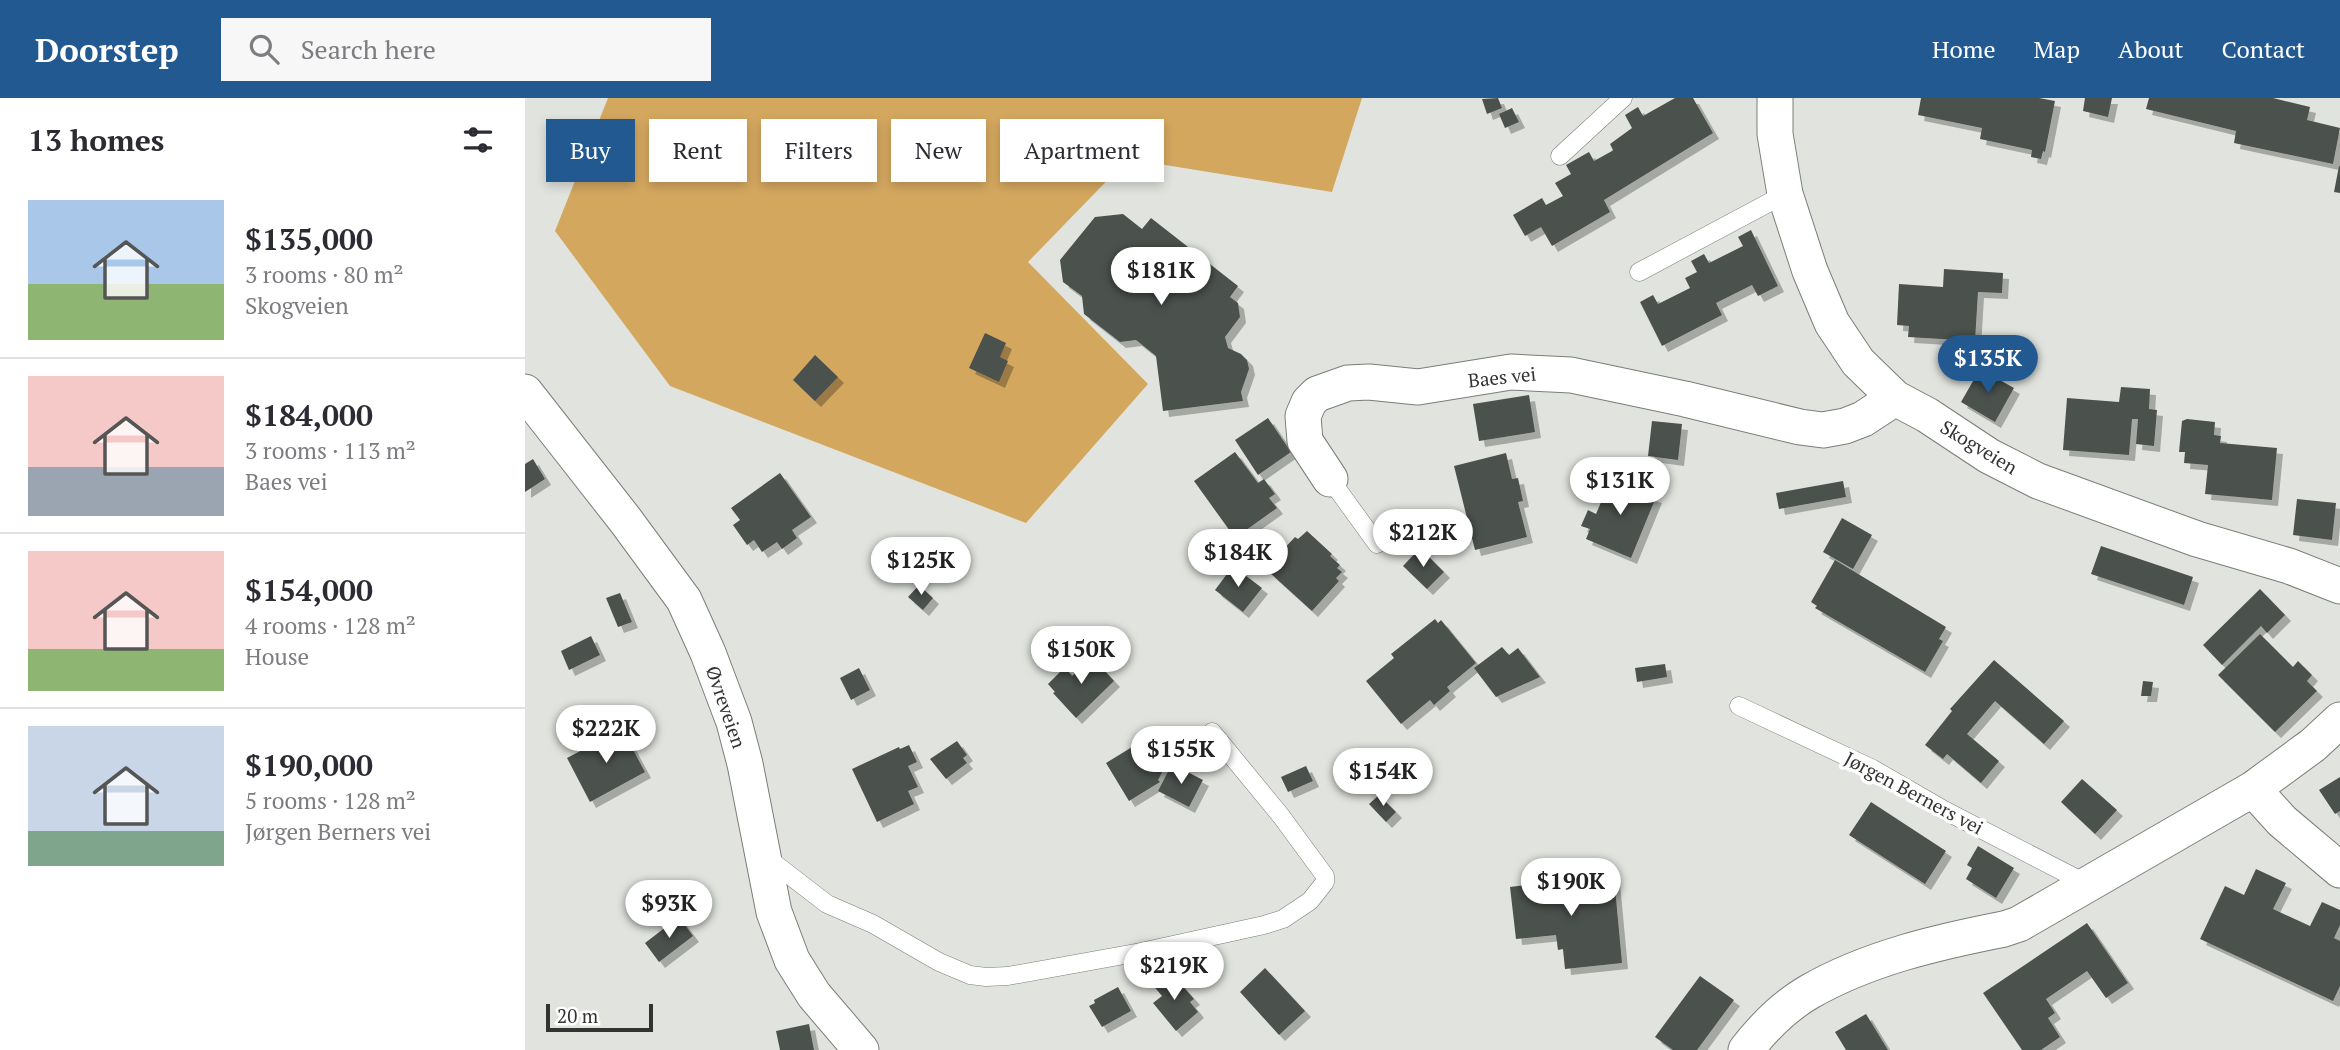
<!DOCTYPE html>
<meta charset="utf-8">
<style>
body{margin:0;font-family:"PT Serif",serif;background:#f7f7f7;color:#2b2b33;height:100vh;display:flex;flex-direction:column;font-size:26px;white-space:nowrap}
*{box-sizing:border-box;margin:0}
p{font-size:23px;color:#7c7c81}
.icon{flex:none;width:38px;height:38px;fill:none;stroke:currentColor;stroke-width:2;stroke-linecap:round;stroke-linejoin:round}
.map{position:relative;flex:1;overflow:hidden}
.sheet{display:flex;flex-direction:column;background:#fff;width:525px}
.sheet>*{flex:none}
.guide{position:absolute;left:21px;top:21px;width:665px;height:63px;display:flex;gap:14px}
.scale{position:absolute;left:21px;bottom:18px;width:107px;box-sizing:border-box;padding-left:7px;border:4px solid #333432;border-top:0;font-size:19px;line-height:24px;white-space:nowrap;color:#333432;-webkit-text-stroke:5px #fff;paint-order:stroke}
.price{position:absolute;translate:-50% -60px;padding:0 16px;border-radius:24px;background:#fff;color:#222;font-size:23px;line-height:46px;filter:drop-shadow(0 2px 4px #0008)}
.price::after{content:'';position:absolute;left:50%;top:42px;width:21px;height:16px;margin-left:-10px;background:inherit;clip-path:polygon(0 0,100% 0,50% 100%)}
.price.active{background:#225991;color:#fff}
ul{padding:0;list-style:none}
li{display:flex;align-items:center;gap:21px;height:175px;padding:0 28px}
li+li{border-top:2px solid #e1e1e2}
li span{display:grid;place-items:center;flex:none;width:196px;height:140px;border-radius:0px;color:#555}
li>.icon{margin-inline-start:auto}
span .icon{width:84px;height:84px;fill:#fffc;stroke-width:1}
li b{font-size:30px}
h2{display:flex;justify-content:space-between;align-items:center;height:84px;padding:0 28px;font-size:30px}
.pill{padding:0 24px;border-radius:0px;background:#fff;box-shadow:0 4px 10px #0003;font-size:24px;line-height:63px}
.pill.active{background:#225991;color:#fff}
header{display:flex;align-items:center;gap:42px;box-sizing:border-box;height:98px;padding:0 35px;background:#225991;color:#fff}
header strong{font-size:33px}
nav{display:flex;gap:38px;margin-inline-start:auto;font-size:24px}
.search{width:490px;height:63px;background:#f7f7f7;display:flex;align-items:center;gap:18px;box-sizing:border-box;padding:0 24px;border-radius:0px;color:#7c7c81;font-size:26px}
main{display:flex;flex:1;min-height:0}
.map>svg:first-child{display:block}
.forest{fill:#d4a75f}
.building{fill:#4c514d;filter:url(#shadow)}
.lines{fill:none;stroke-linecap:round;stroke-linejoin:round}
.service-casing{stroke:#7b7e78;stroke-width:19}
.minor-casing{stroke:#7b7e78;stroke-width:37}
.service{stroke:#fff;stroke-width:18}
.minor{stroke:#fff;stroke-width:35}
.labels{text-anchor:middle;stroke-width:7;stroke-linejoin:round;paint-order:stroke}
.street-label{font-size:19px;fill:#333432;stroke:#fff}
</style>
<header>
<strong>Doorstep</strong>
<div class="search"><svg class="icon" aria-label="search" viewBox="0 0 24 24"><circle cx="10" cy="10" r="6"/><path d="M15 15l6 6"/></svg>Search here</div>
<nav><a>Home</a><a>Map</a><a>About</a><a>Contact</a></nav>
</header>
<main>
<section class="sheet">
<h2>13 homes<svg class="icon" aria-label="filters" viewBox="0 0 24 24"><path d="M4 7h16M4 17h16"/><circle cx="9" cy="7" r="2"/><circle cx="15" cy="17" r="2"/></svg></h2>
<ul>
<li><span style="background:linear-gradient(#a9c7e8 60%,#8fb573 0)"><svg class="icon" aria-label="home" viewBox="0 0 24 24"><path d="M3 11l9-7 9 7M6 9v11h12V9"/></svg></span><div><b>$135,000</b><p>3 rooms · 80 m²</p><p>Skogveien</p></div></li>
<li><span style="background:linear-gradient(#f6c9c9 65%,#9aa5b1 0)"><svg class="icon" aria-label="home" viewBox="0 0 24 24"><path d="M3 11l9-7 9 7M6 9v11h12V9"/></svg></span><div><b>$184,000</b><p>3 rooms · 113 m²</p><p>Baes vei</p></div></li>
<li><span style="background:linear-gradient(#f6c9c9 70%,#8fb573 0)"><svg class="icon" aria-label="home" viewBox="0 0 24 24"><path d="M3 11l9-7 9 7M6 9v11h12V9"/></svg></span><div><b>$154,000</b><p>4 rooms · 128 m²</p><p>House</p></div></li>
<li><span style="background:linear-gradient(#c9d6e8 75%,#7fa58c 0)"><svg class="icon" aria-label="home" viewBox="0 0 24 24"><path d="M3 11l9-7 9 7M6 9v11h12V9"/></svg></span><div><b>$190,000</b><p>5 rooms · 128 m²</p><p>Jørgen Berners vei</p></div></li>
</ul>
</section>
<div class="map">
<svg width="1815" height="952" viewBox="0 0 1815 952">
<defs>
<filter id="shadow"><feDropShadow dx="6" dy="6" stdDeviation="0" flood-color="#0004"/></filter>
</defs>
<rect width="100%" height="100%" fill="#e1e4de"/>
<!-- forest -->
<path class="forest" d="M 83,0 L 837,0 L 807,94 L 603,61 L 503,164 L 623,286 L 501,425 L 145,288 L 30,133 Z"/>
<!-- building -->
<path class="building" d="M 973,0 L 977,10 L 962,16 L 957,1 Z
M 1150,0 L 1168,0 L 1188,35 L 1079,102 L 1085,114 L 1027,148 L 1016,129 L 1000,138 L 988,117 L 1017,100 L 1021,107 L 1038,98 L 1030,85 L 1046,76 L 1041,67 L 1064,54 L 1069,63 L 1087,53 L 1088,52 L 1085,46 L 1107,30 L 1100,17 L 1113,9 L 1118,18 Z
M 1396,0 L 1514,0 L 1530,3 L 1520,54 L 1518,53 L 1516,61 L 1506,59 L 1507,52 L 1455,41 L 1457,30 L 1393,17 Z
M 1560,0 L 1587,0 L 1583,19 L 1558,13 Z
M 1624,0 L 1748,0 L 1785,9 L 1782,22 L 1815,30 L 1808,66 L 1709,45 L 1711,33 L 1621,11 Z
M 987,10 L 994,24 L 980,30 L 974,16 Z
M 1814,68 L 1815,68 L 1815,95 L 1809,94 Z
M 598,116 L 617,131 L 626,120 L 713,188 L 705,199 L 713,205 L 715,219 L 700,239 L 703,250 L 716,256 L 722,262 L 724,271 L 716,294 L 718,303 L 638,313 L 631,258 L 611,242 L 595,244 L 559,216 L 557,198 L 538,184 L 535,162 L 570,119 Z
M 1226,132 L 1253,188 L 1233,198 L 1227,187 L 1191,205 L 1197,217 L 1137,248 L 1115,204 L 1128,197 L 1133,206 L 1165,190 L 1160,180 L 1172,174 L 1166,163 L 1179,156 L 1184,165 L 1218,148 L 1213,139 Z
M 1419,171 L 1478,175 L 1477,195 L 1453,194 L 1450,243 L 1383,239 L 1384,228 L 1372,227 L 1374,186 L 1418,189 Z
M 460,235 L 481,245 L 475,259 L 483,263 L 474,284 L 444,270 Z
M 290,257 L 313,279 L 290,303 L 268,282 Z
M 1455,271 L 1489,290 L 1470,324 L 1436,304 Z
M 1596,289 L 1625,291 L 1624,311 L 1632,312 L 1629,348 L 1611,346 L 1613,321 L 1607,321 L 1604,357 L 1538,352 L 1542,300 L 1594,304 Z
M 1004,297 L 1010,334 L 954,343 L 948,306 Z
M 743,320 L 766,354 L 733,377 L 710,342 Z
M 1662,321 L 1690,324 L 1689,337 L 1696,338 L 1695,345 L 1752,350 L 1747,402 L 1680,396 L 1683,367 L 1659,365 L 1660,354 L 1654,354 L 1657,323 Z
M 1127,323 L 1157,326 L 1153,362 L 1123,358 Z
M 710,354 L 733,385 L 739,381 L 750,396 L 744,400 L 752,410 L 710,440 L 669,383 Z
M 981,355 L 987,381 L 993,380 L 998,403 L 993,404 L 1002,439 L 950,452 L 929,368 Z
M 8,361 L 20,381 L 0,394 L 0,366 Z
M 255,375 L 286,419 L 267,432 L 272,440 L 257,451 L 252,444 L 237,454 L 229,442 L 222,447 L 208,427 L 215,422 L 206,410 Z
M 1086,381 L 1111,391 L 1114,383 L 1128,389 L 1124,397 L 1131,399 L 1106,460 L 1061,441 L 1065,431 L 1056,428 L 1063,412 L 1071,416 Z
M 1318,383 L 1321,399 L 1254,411 L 1251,395 Z
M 1772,401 L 1811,405 L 1807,442 L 1768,437 Z
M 1317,420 L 1347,437 L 1328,471 L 1298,454 Z
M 782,433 L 807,456 L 805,458 L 815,467 L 812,470 L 817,474 L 811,480 L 814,483 L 787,513 L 744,474 L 757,459 L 754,456 L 770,439 L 773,441 Z
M 1576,448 L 1668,479 L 1659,507 L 1566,476 Z
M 895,450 L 919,474 L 902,491 L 878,468 Z
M 1310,462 L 1421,529 L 1414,541 L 1418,543 L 1400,574 L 1290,510 L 1292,508 L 1286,504 Z
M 708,468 L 737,490 L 718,514 L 690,492 Z
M 394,487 L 408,500 L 398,512 L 383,499 Z
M 1735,491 L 1760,517 L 1742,535 L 1736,528 L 1697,567 L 1678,547 Z
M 95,495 L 107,524 L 93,529 L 81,500 Z
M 910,521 L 913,525 L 916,522 L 951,565 L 922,589 L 925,593 L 909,607 L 905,602 L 876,626 L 841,583 L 869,560 L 866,556 Z
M 1735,536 L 1768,569 L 1773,563 L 1787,577 L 1782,583 L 1792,593 L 1750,634 L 1693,577 Z
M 66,538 L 75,557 L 44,572 L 36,553 Z
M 977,549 L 984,557 L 993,550 L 1015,579 L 971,599 L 949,570 Z
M 567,559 L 589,583 L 551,620 L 528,595 L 530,594 L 523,586 L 540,569 L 547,578 Z
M 1469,562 L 1539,623 L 1519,646 L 1470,603 L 1442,636 L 1474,663 L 1456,685 L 1422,656 L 1418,661 L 1400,647 L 1427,613 L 1425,611 Z
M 1140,566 L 1142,579 L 1112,584 L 1110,570 Z
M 334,570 L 345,592 L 326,602 L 315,580 Z
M 1618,583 L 1628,584 L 1626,598 L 1616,598 Z
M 97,631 L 120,674 L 65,704 L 42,660 Z
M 432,643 L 442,657 L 438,660 L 442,665 L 421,681 L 405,661 Z
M 612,646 L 621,661 L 633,654 L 641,667 L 633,682 L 635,684 L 604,703 L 581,665 Z
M 384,647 L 392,664 L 383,668 L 393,689 L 383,693 L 389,706 L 352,724 L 327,671 L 374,649 L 375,651 Z
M 647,666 L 678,682 L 664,709 L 633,693 Z
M 781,668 L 788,683 L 763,694 L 756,679 Z
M 1815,679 L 1815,713 L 1810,716 L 1794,692 Z
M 1557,681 L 1592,712 L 1570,736 L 1536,704 Z
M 854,697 L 871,714 L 861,724 L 844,706 Z
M 1346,704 L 1421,753 L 1400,786 L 1324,737 Z
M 1453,748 L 1489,770 L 1471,800 L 1441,781 L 1447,770 L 1442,767 Z
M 1731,771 L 1761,785 L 1748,811 L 1785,828 L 1797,804 L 1815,812 L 1815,827 L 1809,840 L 1815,843 L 1815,888 L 1808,903 L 1675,841 L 1700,788 L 1719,797 Z
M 1026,779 L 1027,785 L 1089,779 L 1097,865 L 1040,871 L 1038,851 L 1033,852 L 1031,837 L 991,841 L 985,789 L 1002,787 L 1002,781 Z
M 154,819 L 168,838 L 134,864 L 120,845 Z
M 1562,825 L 1603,885 L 1581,900 L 1562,873 L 1521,901 L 1530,915 L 1523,920 L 1535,939 L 1516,952 L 1497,952 L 1458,895 Z
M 740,870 L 780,913 L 754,937 L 715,894 Z
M 640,873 L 651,886 L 654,884 L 669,901 L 665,904 L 673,914 L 651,933 L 628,905 L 637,898 L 627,886 Z
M 1175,878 L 1209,902 L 1172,952 L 1148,952 L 1130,939 Z
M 593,889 L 606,913 L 577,929 L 564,908 L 570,905 L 569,902 Z
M 1341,916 L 1363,952 L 1321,952 L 1310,934 Z
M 284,926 L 289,952 L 255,952 L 251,933 Z"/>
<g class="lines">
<!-- service casing -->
<g class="service-casing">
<path id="service" d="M 1035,58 L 1098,0
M 1114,174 L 1260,96
M 805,381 L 852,446
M 1214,608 L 1348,671 L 1419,712 L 1562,786
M 241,759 L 302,806 L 348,826 L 414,864 L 445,877 L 461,879 L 483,878 L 616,854 L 739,827 L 758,821 L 785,803 L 800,784 L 800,778 L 756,718 L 687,634"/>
</g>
<!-- minor casing -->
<g class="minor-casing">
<path id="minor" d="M 1250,0 L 1250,36 L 1260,96 L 1285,173 L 1307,225 L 1333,264 L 1370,300 L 1402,317 L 1464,358 L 1513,383 L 1672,441 L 1764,468 L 1815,488
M 0,294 L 101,423 L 159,502 L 183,555 L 209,624 L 220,666 L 249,814 L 267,862 L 289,897 L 336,952
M 805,381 L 780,343 L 778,318 L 784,304 L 792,296 L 823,285 L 844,284 L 893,289 L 986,274 L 1046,277 L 1160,301 L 1275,329 L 1298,332 L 1320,328 L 1338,321 L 1370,300
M 1728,691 L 1757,723 L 1815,772
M 1221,952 C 1238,930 1260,908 1284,894 C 1343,860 1413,844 1479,831 L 1494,826 L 1728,691 L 1788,647 L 1815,622"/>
</g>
<!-- service -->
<use href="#service" class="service"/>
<!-- minor -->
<use href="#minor" class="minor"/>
</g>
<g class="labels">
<!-- street labels -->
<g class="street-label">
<text transform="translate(977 279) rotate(-6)" y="7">Baes vei</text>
<text transform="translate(1454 349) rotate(31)" y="7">Skogveien</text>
<text transform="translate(201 609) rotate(71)" y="7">Øvreveien</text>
<text transform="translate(1389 695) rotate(28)" y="7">Jørgen Berners vei</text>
</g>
</g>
</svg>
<div class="scale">20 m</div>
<b class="price" style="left:636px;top:209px">$181K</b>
<b class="price active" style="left:1463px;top:297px">$135K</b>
<b class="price" style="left:1095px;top:419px">$131K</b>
<b class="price" style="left:898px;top:471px">$212K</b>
<b class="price" style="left:713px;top:491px">$184K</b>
<b class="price" style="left:396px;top:499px">$125K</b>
<b class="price" style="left:556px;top:588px">$150K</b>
<b class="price" style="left:81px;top:667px">$222K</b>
<b class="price" style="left:656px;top:688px">$155K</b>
<b class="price" style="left:858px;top:710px">$154K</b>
<b class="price" style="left:1046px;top:820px">$190K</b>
<b class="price" style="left:144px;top:842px">$93K</b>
<b class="price" style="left:649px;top:904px">$219K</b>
<div class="guide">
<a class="pill active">Buy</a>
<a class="pill">Rent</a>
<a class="pill">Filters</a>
<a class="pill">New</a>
<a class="pill">Apartment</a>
</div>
</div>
</main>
